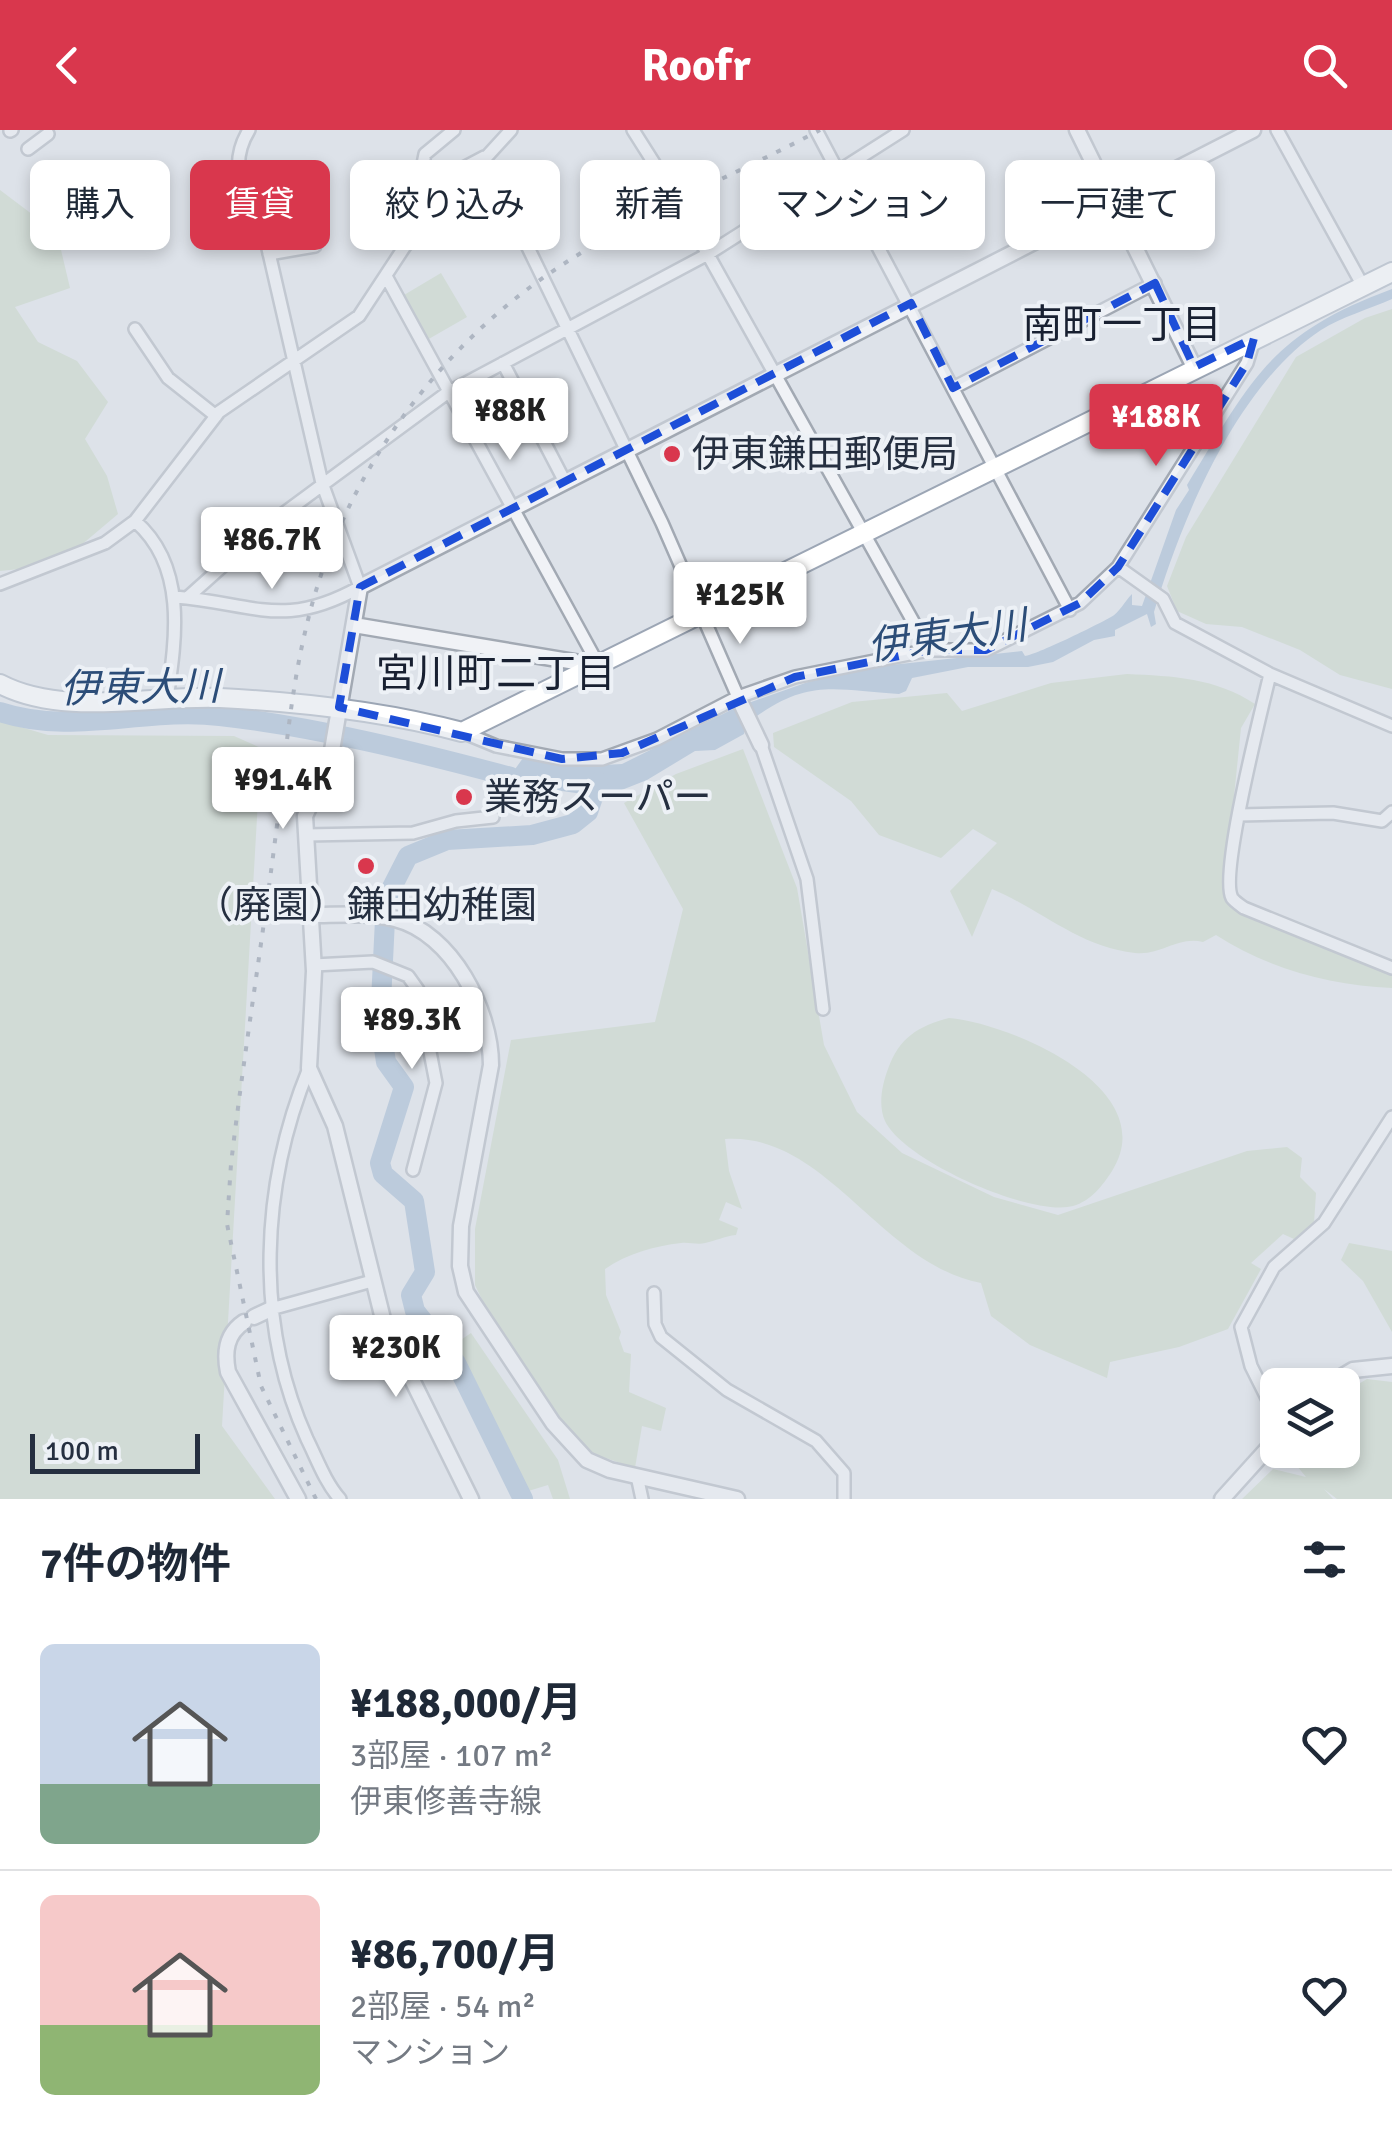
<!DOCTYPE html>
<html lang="ja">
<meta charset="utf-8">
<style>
body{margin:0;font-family:Signika,"Noto Sans JP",sans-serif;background:#f2f2f3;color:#1f2937;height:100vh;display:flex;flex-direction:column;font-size:38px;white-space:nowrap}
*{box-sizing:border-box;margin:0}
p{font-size:32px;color:#747a83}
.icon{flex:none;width:55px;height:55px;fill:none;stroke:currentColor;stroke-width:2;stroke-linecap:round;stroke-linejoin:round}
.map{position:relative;height:1369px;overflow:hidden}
.drawer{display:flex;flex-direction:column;background:#fff;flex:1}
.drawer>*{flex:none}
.banner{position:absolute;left:30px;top:30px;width:1332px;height:90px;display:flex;gap:20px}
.controls{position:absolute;left:1260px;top:1238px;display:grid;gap:20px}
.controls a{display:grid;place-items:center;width:100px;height:100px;border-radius:15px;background:#fff;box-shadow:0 5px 15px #0003;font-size:50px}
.scale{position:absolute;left:30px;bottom:25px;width:170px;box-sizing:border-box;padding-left:10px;border:5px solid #252f40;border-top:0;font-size:28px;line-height:35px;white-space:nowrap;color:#252f40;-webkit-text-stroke:8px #edf1f6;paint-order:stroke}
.price{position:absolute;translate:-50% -85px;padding:0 22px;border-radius:10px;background:#fff;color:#222;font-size:32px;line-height:65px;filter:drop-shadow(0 2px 5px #0008)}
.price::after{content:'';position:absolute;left:50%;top:60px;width:30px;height:22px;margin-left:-15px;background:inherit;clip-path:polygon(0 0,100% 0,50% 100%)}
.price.selected{background:#d9374d;color:#fff}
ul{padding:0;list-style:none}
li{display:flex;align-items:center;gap:30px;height:250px;padding:0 40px}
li+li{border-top:2px solid #e0e1e3}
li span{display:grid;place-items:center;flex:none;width:280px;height:200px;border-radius:15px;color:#555}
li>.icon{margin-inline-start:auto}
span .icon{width:120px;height:120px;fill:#fffc;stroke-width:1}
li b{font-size:42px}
h2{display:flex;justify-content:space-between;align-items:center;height:120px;padding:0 40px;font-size:42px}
.chip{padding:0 35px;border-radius:15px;background:#fff;box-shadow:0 5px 15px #0003;font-size:35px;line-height:90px}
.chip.selected{background:#d9374d;color:#fff}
header{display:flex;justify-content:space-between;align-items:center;height:130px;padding:0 40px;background:#d9374d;color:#fff;font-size:45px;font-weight:800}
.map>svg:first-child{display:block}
.green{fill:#c3d3be}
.water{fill:#95afcc}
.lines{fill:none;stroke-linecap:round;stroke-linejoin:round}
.river{stroke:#95afcc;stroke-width:20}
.minor-casing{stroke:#a2a9b3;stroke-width:16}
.tertiary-casing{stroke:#a2a9b3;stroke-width:19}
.primary-casing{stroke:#9ca6b5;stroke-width:22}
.minor{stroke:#f0f2f6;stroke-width:11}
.tertiary{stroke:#f0f2f6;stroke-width:14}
.primary{stroke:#fff;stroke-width:18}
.rail{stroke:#768093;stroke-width:4;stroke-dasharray:5 10;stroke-linecap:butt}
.marked{fill:none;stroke:#1d4ed8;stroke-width:8;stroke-dasharray:20 12;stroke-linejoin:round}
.poi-dot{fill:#d9374d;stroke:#edf1f6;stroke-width:4}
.labels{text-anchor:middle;stroke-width:8;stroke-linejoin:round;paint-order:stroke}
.poi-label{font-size:38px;fill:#252f40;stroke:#edf1f6;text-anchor:start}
.neighbourhood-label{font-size:40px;fill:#182031;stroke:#edf1f6}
.water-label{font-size:40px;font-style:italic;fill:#2c4d78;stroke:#edf1f6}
</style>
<header><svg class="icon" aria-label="back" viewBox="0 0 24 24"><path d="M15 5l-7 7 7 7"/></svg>Roofr<svg class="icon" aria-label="search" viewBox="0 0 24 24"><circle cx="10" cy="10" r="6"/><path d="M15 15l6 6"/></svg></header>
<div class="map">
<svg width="1392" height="1369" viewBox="0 0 1392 1369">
<rect width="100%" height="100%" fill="#dde2e9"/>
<!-- green -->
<path class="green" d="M 0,60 L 57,103 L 70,158 L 15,177 L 38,212 L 77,231 L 108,272 L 85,309 L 107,346 L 118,384 L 73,422 L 29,438 L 0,441 Z
M 441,143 L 467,187 L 420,214 L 399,178 L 408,173 L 404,165 Z
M 1392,179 L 1392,559 L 1340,545 L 1300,520 L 1242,497 L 1206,494 L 1177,481 L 1167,456 L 1186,407 L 1296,227 L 1365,188 Z
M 1127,544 C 1173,546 1216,548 1255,574 L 1241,598 L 1225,754 L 1228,770 L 1392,843 L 1392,858 C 1330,855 1269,839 1216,805 L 1203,812 C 1177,806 1161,826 1135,823 C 1079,817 1042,780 992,759 L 972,807 L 950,761 L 997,713 L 973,699 L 941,728 L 879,705 L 851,671 L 774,617 L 773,603 L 852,572 L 947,563 L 962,581 L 1051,553 Z
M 0,591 L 48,605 L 234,606 L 261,618 L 222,1296 L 275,1369 L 0,1369 Z
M 743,619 L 797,758 L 824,915 L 857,982 L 902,1023 L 994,1067 L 1058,1085 L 1247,1021 L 1287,1017 L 1302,1028 L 1300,1047 L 1316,1063 L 1314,1093 L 1294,1109 L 1283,1104 L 1251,1133 L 1261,1139 L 1228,1199 L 1179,1217 L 1110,1232 L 1107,1248 L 1030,1215 L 991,1186 L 981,1153 C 881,1134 826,1002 725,1009 L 729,1041 L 742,1079 L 726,1072 L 719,1090 L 738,1098 L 736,1105 C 724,1106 716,1111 705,1113 C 698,1115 689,1112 681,1113 C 655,1116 626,1124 605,1139 L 606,1165 L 621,1202 L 619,1208 L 624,1222 L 631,1224 L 629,1262 L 666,1278 L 661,1301 L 642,1296 L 635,1338 L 594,1324 L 558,1290 L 491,1188 L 475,1155 L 475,1099 L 511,910 L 655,892 L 683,779 L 624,673 L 676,644 Z
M 949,888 C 1009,893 1164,958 1112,1041 C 1103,1055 1091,1071 1073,1076 C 1031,1087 904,1031 885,991 C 878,975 882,955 888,939 C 899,908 918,896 949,888 Z
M 1349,1113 L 1392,1121 L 1392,1202 L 1363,1151 L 1341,1130 Z
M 471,1203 L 558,1330 L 570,1369 L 553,1369 L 548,1355 L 525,1362 L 449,1218 Z
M 1367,1249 L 1392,1252 L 1392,1369 L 1337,1369 L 1324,1359 L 1333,1369 L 1242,1369 L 1273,1339 L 1306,1347 L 1288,1325 L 1291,1320 L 1342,1320 L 1343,1263 Z"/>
<!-- water -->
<path class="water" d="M 1392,159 L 1392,169 C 1369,179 1342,187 1321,200 C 1237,255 1181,390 1154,482 L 1156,494 L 1151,497 L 1147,484 L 1115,500 L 1115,506 L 1094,510 L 1053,532 L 1028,537 L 968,537 L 912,548 L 906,561 L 899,564 C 832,560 807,547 746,594 L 744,604 L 715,620 L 695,621 L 647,650 L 604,667 L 527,656 L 476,635 L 513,642 L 523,628 L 566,637 L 622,634 L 737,577 L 808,552 L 872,537 L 1022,521 L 1025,526 C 1036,525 1097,495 1111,487 C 1119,483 1125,471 1132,464 L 1132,475 L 1142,476 L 1176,380 L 1189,360 L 1187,355 C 1252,249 1270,204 1392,159 Z"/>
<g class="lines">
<!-- river -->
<path class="river" d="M 0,582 C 72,606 146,577 220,586 C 317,597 417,622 511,647
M 523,1369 L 456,1233 L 415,1181 L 411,1165 L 425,1142 L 414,1071 L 383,1044 L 380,1033 L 404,957 L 386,932 L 380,892 L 386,769 L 408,726 L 447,710 L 532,705 L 573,694 L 588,682 L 598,652"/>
<!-- minor casing -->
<g class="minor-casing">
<path id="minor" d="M 454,0 L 425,24 L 423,34 L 430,43 L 448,46 L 484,27 L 662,393 L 738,567
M 633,0 L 678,71 L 929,520
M 816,0 L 1070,480
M 1277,0 L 1363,156
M 10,1 L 12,0
M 28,19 L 48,4
M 634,60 L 657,42
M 269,124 L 315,116
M 387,148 L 599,536
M 135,199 L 168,248 L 216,286
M 503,233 L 564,350
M 953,258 L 1155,153
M 135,391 C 187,436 176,508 167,569
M 1118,437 L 1163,469 L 1175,493 L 1270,544 L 1392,596
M 0,454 L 105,413 L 135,391 L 219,282 L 359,186 L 405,116 L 511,0
M 175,467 C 254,473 283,500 360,457 L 322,353 L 263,97 C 243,65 227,36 249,0
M 187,468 L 272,392 L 447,263 L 708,124 L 903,0
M 1270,544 C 1262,579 1219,744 1232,768 C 1235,772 1240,775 1244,778 L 1392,838
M 462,602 L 496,616 L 562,629 L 602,629 L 657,609 L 738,567 L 795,547 L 929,520 L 986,520 L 1080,473 L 1118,437 L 1247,233 L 1254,210
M 761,615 L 807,749 L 823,879
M 1239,685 L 1333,683 L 1382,691 L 1392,682
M 306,705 L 413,703 L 456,691 L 493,687
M 314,835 L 373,832 L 408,846 L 418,860 L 436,953 L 413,1040
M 309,938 C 261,1055 254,1192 307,1309 C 317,1329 325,1352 340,1369
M 654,1163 L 655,1194 L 661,1207 L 727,1260 L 816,1311 L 844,1343 L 844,1369
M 271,1179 L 372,1151
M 1278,1290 L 1251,1236 L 1241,1197 L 1274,1137 L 1324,1093 L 1392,987
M 637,1346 L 642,1369"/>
</g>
<!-- tertiary casing -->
<g class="tertiary-casing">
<path id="tertiary" d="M 1077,0 L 1194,237
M 354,495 L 599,536
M 738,567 L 761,615
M 311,785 C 338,785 368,782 395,789 C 452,803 491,880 491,935 L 461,1096 L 460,1136 L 466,1162 L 553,1293 L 587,1330 L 610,1340 L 737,1369
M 254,1187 L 271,1179
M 244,1192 C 226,1204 224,1222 228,1242 L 298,1369
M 1328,1255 L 1353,1240 L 1392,1236
M 471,1369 L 384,1193 L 335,996 L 309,938 L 314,841 L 305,686 L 330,632 L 360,457 L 1253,0
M 1222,1369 L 1278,1307"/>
</g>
<!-- primary casing -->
<g class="primary-casing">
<path id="primary" d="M 0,554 C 63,587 150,565 220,568 C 301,572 383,581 462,602 L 1392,142"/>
</g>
<!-- minor -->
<use href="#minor" class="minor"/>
<!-- tertiary -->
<use href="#tertiary" class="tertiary"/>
<!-- primary -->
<use href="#primary" class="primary"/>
<!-- rail -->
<path class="rail" d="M 316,1369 L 261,1256 L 227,1094 L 231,1034 C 244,923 262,814 276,703 C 285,634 290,562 307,494 C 337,367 414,249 516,168 C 607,96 718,54 820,0"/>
</g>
<!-- marked area -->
<path d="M0 0H1392V1369H0ZM 1155,153 L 1194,237 L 1254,208 L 1247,233 L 1118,437 L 1080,473 L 986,520 L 929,520 L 795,547 L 622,623 L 562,629 L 339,577 L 360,457 L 911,173 L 953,258 Z" fill="#dde2e9" fill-opacity=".55" fill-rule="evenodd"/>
<path class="marked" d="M 1155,153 L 1194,237 L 1254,208 L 1247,233 L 1118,437 L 1080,473 L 986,520 L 929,520 L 795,547 L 622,623 L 562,629 L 339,577 L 360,457 L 911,173 L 953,258 Z"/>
<!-- markers -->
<g class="poi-dot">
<circle cx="672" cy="324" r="10"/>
<circle cx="464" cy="667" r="10"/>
<circle cx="366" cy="736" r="10"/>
</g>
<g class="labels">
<!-- poi labels -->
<g class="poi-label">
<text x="692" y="337">伊東鎌田郵便局</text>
<text x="484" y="680">業務スーパー</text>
<text x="366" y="788" text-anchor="middle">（廃園）鎌田幼稚園</text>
</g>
<!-- neighbourhood labels -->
<g class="neighbourhood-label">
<text x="1122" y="208">南町一丁目</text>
<text x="496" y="557">宮川町二丁目</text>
</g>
<!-- water labels -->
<g class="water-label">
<text transform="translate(947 505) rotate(-8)" y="14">伊東大川</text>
<text transform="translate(140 557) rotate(-1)" y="14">伊東大川</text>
</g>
</g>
</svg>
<div class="controls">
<a><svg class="icon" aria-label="layers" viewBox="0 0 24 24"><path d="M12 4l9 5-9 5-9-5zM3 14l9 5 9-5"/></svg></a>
</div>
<div class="scale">100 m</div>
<b class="price" style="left:510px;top:333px">¥88K</b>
<b class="price selected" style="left:1156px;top:339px">¥188K</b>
<b class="price" style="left:272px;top:462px">¥86.7K</b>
<b class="price" style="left:740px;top:517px">¥125K</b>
<b class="price" style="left:283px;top:702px">¥91.4K</b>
<b class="price" style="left:412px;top:942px">¥89.3K</b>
<b class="price" style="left:396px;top:1270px">¥230K</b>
<div class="banner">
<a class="chip">購入</a>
<a class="chip selected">賃貸</a>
<a class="chip">絞り込み</a>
<a class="chip">新着</a>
<a class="chip">マンション</a>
<a class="chip">一戸建て</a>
</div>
</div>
<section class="drawer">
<h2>7件の物件<svg class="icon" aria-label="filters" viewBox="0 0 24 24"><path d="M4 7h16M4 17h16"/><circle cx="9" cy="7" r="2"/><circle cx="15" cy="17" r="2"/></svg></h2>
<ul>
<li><span style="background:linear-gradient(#c9d6e8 70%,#7fa58c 0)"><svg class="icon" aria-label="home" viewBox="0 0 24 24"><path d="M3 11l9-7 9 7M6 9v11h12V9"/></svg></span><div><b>¥188,000/月</b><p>3部屋 · 107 m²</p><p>伊東修善寺線</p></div><svg class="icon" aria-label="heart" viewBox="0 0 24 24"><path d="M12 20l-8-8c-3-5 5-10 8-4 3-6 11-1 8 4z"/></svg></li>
<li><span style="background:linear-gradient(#f6c9c9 65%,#8fb573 0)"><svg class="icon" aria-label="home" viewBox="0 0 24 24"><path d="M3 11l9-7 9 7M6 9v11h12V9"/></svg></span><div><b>¥86,700/月</b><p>2部屋 · 54 m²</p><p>マンション</p></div><svg class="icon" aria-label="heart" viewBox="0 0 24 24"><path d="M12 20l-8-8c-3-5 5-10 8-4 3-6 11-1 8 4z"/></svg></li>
</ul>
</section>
